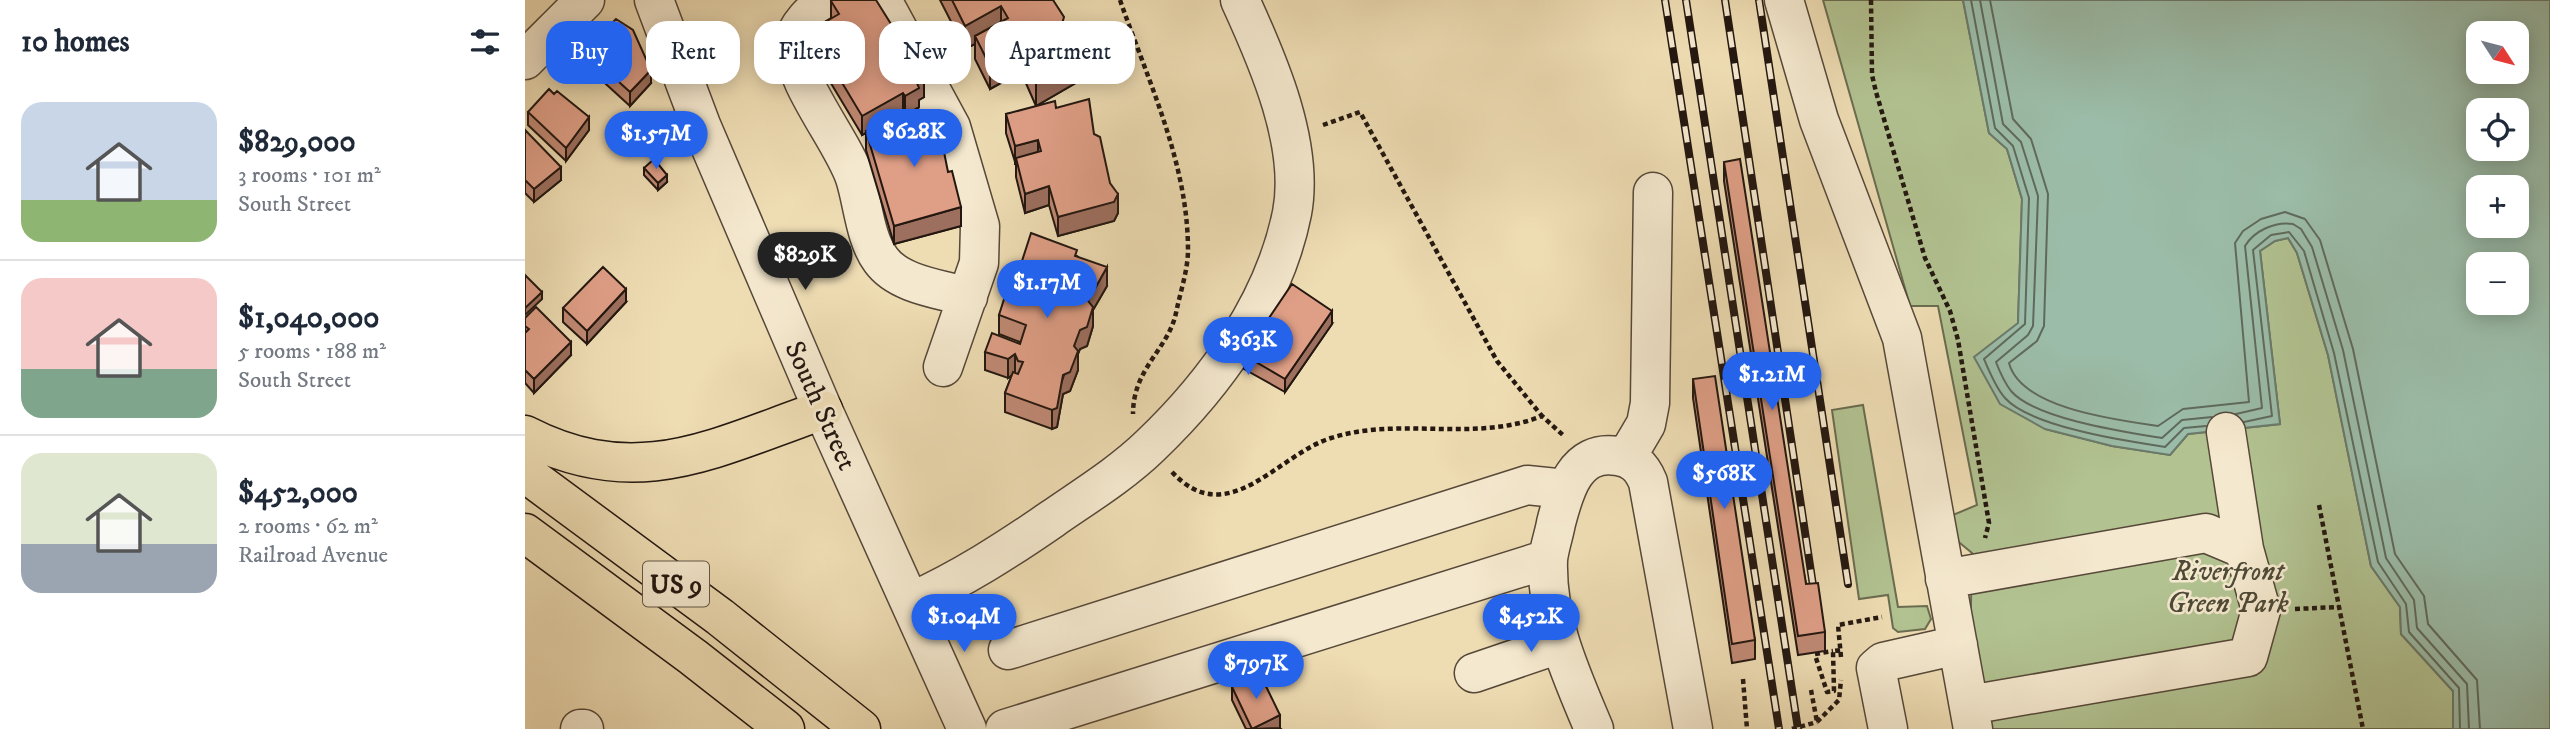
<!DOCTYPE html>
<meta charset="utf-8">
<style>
body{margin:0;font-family:"IM FELL DW Pica",serif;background:#f6f6f7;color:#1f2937;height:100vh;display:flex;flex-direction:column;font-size:26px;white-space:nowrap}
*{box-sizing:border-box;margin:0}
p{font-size:23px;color:#747a83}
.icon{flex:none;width:38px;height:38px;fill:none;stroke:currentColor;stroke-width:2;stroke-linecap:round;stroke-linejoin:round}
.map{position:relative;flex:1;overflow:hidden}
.panel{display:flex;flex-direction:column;background:#fff;width:525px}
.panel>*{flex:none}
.top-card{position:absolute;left:21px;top:21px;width:665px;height:63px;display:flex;gap:14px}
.needle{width:46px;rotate:126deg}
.controls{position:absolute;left:1941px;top:21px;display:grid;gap:14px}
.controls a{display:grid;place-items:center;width:63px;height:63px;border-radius:14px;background:#fff;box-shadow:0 4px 18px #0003;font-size:35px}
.price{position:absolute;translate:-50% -60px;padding:0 16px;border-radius:24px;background:#2563eb;color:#fff;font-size:23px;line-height:46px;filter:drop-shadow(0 2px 4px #0008)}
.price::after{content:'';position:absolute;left:50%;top:42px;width:21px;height:16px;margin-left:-10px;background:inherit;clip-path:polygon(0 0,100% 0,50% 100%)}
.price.on{background:#222;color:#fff}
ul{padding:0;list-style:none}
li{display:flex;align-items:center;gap:21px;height:175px;padding:0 21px}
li+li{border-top:2px solid #e0e1e3}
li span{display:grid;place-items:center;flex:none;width:196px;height:140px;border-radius:21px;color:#555}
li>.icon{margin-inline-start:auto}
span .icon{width:84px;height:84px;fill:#fffc;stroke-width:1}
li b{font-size:30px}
h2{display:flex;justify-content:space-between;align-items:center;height:84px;padding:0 21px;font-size:30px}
.tag{padding:0 24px;border-radius:21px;background:#fff;box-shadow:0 4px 18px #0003;font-size:24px;line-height:63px}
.tag.on{background:#2563eb;color:#fff}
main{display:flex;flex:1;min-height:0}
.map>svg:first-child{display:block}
.green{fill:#b2c291;stroke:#6a6c50;stroke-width:2}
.water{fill:#9bbca8;stroke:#6b7a6b;stroke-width:2;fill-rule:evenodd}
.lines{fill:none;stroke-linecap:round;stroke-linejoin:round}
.shore{stroke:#5f6a5c;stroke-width:2}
.minor-casing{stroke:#564839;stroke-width:41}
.highway-casing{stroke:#231710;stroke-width:41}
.path{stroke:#231710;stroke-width:4.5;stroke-dasharray:5 3.5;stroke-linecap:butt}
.minor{stroke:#f4e8ce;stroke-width:38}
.highway{stroke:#eedcb3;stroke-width:38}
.rail-casing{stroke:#231710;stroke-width:8}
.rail{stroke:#f4e8ce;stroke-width:5;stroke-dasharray:16;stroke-linecap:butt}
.path-bridge{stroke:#231710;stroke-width:4.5;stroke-dasharray:5 3.5;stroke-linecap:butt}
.wall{fill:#c08974;stroke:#231710;stroke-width:2}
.shaded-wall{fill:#9c6f5e;stroke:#231710;stroke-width:2}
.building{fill:#df9f87;stroke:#231710;stroke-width:2}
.labels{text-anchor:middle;stroke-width:5;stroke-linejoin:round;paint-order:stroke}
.shield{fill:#f4e8ce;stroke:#625649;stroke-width:2}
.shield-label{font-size:26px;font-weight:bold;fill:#231710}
.street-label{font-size:28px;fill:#231710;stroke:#f4e8ce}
.park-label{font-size:28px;font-style:italic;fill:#4e4a37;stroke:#f4e8ce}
</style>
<main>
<section class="panel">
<h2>10 homes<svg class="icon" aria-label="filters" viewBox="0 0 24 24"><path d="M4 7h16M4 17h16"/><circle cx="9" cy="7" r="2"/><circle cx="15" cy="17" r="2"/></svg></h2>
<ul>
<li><span style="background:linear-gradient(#c9d6e8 70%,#8fb573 0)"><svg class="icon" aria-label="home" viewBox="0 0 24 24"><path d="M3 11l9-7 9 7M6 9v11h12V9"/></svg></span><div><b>$829,000</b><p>3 rooms · 101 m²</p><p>South Street</p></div></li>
<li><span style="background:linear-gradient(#f6c9c9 65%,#7fa58c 0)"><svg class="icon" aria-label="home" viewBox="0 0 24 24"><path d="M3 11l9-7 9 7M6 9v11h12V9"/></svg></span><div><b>$1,040,000</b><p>5 rooms · 188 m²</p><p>South Street</p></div></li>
<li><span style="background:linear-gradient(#dfe7d0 65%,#9aa5b1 0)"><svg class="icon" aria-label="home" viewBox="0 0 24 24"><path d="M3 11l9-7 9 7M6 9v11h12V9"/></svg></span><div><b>$452,000</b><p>2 rooms · 62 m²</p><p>Railroad Avenue</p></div></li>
</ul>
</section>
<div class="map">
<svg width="2025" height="729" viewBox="0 0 2025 729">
<rect width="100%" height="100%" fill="#eedcb3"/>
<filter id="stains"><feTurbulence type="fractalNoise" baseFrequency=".00286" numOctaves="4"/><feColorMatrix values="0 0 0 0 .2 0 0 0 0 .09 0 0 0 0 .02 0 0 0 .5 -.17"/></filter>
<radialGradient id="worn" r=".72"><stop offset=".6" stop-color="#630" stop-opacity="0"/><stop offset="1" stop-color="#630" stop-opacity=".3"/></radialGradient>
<!-- green -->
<path class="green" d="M 1298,0 L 1438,0 L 1464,133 L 1482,149 L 1497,199 L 1493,323 L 1520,429 L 1587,446 L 1645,455 L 1663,434 L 1755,424 L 1735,251 L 1750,241 L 1763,238 L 1772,253 L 1803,355 L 1846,566 L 1875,607 L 1876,634 L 1928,691 L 1928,729 L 1460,729 L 1456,666 L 1445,653 L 1447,553 L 1430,539 L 1423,517 L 1452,505 L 1413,306 L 1385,306 Z
M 1338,405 L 1373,607 L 1402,606 L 1406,619 L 1400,629 L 1373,632 L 1368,628 L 1363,595 L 1334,599 L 1307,410 Z"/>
<!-- water -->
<path class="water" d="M 1438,0 L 2025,0 L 2025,729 L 1928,729 L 1928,691 L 1876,634 L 1875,607 L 1846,566 L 1803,355 L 1772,253 L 1763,238 L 1750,241 L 1735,251 L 1755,424 L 1663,434 L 1645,455 L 1587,446 L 1520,429 L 1475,404 L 1449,357 L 1493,323 L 1497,199 L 1482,149 L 1464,133 ZM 1953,33 L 1992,33 L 1992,72 L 1953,72 ZM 1953,110 L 1992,110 L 1992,149 L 1953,149 ZM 1953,187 L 1992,187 L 1992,226 L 1953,226 ZM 1953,264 L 1992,264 L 1992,303 L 1953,303 Z"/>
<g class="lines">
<!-- shore -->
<path class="shore" d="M 1446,0 L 1470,128 L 1488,146 L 1504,198 L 1500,324 L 1459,359 C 1464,371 1471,388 1480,398 C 1506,427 1601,441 1640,447 L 1659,428 L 1681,426
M 1455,0 L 1478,124 L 1496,142 L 1513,196 L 1508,326 L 1503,335 L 1471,362 C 1474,370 1480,383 1486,391 C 1510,419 1600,432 1637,438 L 1657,420 L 1687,417
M 1465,0 L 1488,119 L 1506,139 L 1523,194 L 1519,326 L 1512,341 L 1484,363 C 1496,409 1593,420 1633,426 L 1658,409 L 1724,402 L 1710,243 L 1718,231 L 1736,219 L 1760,212 L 1780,219 L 1795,240 L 1828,349 L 1870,554 L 1899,596 L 1903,624 L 1952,680 L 1955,729
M 1711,414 L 1737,408 L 1720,246 C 1729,231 1750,221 1768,224 L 1776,229 L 1787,247 L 1818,350 L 1861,558 L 1889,600 L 1892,628 L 1942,684 L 1944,729
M 1719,422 L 1747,416 L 1728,250 L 1746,235 L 1764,232 L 1779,251 L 1809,353 L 1853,562 L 1881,604 L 1884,632 L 1934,688 L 1935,729"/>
<!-- minor casing -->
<g class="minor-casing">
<path id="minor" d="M 129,0 L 176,125 L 298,410 L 442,729
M 301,0 C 289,10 271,26 269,42 C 266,80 318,141 330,178 C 338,203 340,239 356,260 C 374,285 416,289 443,297
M 357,0 L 426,127 L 455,226 L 454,263 L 418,367
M 1259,0 L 1294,120 L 1377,338 L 1448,729
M 0,60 L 60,0
M 1701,432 L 1719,549
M 1101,458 L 1121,424 L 1125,403 L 1128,192
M 1420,579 L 1681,533 L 1719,549 L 1736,610 L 1723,657 L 1444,705
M 386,602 C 437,579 482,550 527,519 C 560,496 596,474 625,446 C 690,384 749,303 767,213 C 780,145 743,61 715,0
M 483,650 L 1002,485 L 1041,489
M 949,673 L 1034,644
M 55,729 L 59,729
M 480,729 L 1023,559
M 1069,729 C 1046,674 1021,621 1023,560 C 1024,548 1029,535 1031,523 C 1039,492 1050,449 1092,456 C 1108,458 1117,467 1123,482 L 1168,729
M 1363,729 L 1351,668 L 1358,662 L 1433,645"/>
</g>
<!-- highway casing -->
<g class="highway-casing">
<path id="highway" d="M 0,435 C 113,493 190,447 298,410
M 0,473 L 195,617 L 336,729
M 0,533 L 168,657 L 260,729"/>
</g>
<!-- path -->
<path class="path" d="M 595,0 C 623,81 663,163 663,250 C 663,270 655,293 651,313 C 643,350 608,368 608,414
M 1346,0 L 1347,75 L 1351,92 L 1400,258 L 1425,311 L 1433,340 L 1464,523 L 1460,538
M 798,125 L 835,112 L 972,361 L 1017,416
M 647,472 C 703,532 752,455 806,438 C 875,416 949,443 1017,416 L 1039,436
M 1794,505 L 1838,729
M 1770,609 L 1814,607
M 1290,654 L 1308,651
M 1316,657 L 1313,625 L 1357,617
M 1291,658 L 1302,692 L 1309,691 L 1308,651 L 1316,650
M 1218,679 L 1222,729
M 1286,690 L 1292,722
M 1292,722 L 1314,700 L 1316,680"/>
<!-- minor -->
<use href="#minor" class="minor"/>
<!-- highway -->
<use href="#highway" class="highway"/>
<!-- rail casing -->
<g class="rail-casing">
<path id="rail" d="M 1140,0 L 1254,729
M 1161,0 L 1273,729
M 1200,0 L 1289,592
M 1234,0 L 1323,584"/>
</g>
<!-- rail -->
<use href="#rail" class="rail"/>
<!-- path-bridge -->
<path class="path-bridge" d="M 1267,729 L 1292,722"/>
</g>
<!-- wall -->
<path class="wall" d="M 415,0 L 528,0 L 557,72 L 554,81 L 511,106 L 496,72 L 465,89 L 450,59 L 450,44 L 440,49 Z
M 306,1 L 366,31 L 399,97 L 394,100 L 394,107 L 380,115 L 378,111 L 347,129 L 423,172 L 436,226 L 369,244 L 341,150 L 341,133 L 337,135 L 301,75 L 301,70 L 288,48 L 288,29 L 306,18 Z
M 59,50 L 126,83 L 105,106 L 59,64 Z
M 29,94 L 64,130 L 41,161 L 3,125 L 3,112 Z
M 531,108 L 569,134 L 593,213 L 589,221 L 533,236 L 524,205 L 500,213 L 491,177 L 491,165 L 481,133 L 481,114 Z
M 0,130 L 36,180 L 9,202 L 0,193 Z
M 1199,162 L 1281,584 L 1300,632 L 1300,651 L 1273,655 L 1199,181 Z
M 119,168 L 142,182 L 133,190 L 119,175 Z
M 552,256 L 582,286 L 568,310 L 568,326 L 562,346 L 555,349 L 553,354 L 553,370 L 545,391 L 538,394 L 532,427 L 527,429 L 480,412 L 480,393 L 487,375 L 483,378 L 460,370 L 460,352 L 495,344 L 495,342 L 474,334 L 474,315 L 497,275 L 497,261 Z
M 101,302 L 62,344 L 38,322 L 38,308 Z
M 0,318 L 46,355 L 9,393 L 0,383 Z
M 807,324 L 760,392 L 719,369 L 719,355 Z
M 1168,379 L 1230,640 L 1230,659 L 1207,663 L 1168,398 Z
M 707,687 L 755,728 L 721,729 L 707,700 Z"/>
<!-- shaded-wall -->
<path class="shaded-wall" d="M 476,6 L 476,29 L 450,36 L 450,44 L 440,49 L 440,26 Z
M 496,49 L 496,72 L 465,89 L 465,66 Z
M 557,49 L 557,72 L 554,81 L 511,106 L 511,83 Z
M 126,70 L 126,83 L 105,106 L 105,92 Z
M 399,78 L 399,97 L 394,100 L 394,107 L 380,115 L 380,96 L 392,83 Z
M 378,93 L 378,111 L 337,135 L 337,116 Z
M 64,117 L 64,130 L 41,161 L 41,148 Z
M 513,140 L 513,158 L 491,158 L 490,165 L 490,146 Z
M 36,167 L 36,180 L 9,202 L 9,189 Z
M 142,175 L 142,182 L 133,190 L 133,183 Z
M 524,186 L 524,205 L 500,213 L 500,194 Z
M 593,194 L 593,213 L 589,221 L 533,236 L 533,217 Z
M 436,207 L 436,226 L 369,244 L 369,226 Z
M 582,267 L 582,286 L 568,310 L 568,326 L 562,346 L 555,349 L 553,354 L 553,370 L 545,391 L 538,394 L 532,427 L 527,429 L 527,410 L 549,346 L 563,301 Z
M 101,289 L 101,302 L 62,344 L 62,331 Z
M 17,292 L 17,299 L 0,315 L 0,308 Z
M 807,311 L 807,324 L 760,392 L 760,379 Z
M 46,342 L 46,355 L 9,393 L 9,379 Z
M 490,354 L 490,373 L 483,378 L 483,359 Z
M 755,715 L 755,728 L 727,729 Z"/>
<!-- building -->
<path class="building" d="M 307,0 L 351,0 L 366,24 L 363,26 L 378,51 L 382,49 L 399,78 L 392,83 L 394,88 L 380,96 L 378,93 L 337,116 L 301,56 L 304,55 L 288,29 L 314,14 L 306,1 Z
M 427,0 L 528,0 L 539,17 L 537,24 L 545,40 L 553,42 L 557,49 L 554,58 L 511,83 L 496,49 L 465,66 L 450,36 L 483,18 L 476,6 L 440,26 Z
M 91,19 L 108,30 L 126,70 L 105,92 L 59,50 Z
M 24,89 L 29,94 L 32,91 L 64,117 L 41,148 L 3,112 Z
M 564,99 L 569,134 L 575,137 L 585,183 L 593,194 L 589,202 L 533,217 L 524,186 L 500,194 L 491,158 L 516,151 L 513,140 L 490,146 L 481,114 L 530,101 L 531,108 Z
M 411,112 L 423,172 L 427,171 L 436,207 L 369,226 L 341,131 Z
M 0,130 L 36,167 L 9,189 L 0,180 Z
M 129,159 L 142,175 L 133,183 L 119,168 Z
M 1215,159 L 1281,584 L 1293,583 L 1300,632 L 1273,636 L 1199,162 Z
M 506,233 L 552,250 L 550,256 L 582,267 L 563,301 L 568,307 L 562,327 L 555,330 L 549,346 L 553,351 L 545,372 L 538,375 L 532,408 L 527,410 L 480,393 L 488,372 L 493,374 L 498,362 L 493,361 L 490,354 L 483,359 L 460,352 L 467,333 L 495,344 L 501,325 L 474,315 L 488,271 L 525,285 L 530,272 L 497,261 Z
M 78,267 L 101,289 L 62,331 L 38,308 Z
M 0,275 L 17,292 L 0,308 Z
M 767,284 L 807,311 L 760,379 L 719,355 Z
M 11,307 L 46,342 L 9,379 L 0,370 L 0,333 L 4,329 L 0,326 L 0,318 Z
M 1190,376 L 1230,640 L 1207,644 L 1168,379 Z
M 735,674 L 755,715 L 727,729 L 707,687 Z"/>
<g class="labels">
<!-- shield labels -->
<rect class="shield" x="118" y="561.5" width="66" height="45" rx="5"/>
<g class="shield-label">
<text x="151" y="593">US 9</text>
</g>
<!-- street labels -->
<g class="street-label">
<text transform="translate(297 405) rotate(66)" y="10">South Street</text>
</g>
<!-- park labels -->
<g class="park-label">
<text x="1703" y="580">Riverfront<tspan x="1703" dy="32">Green Park</tspan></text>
</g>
</g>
<rect width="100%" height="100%" filter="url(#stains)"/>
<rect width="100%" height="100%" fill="url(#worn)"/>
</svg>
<div class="controls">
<a><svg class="needle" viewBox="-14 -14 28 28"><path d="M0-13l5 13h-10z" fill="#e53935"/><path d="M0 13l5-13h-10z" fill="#747a83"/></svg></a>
<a><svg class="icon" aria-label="locate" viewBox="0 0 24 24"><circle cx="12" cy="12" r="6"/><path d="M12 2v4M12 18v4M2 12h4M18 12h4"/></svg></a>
<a>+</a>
<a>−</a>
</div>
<b class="price" style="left:389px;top:169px">$628K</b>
<b class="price" style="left:131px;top:171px">$1.57M</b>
<b class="price on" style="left:280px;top:292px">$829K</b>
<b class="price" style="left:522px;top:320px">$1.17M</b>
<b class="price" style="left:723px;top:377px">$363K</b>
<b class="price" style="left:1247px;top:412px">$1.21M</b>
<b class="price" style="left:1199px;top:511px">$568K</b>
<b class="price" style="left:439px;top:654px">$1.04M</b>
<b class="price" style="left:1006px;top:654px">$452K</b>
<b class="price" style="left:731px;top:701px">$797K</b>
<div class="top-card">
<a class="tag on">Buy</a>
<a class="tag">Rent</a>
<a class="tag">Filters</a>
<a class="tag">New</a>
<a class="tag">Apartment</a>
</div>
</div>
</main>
